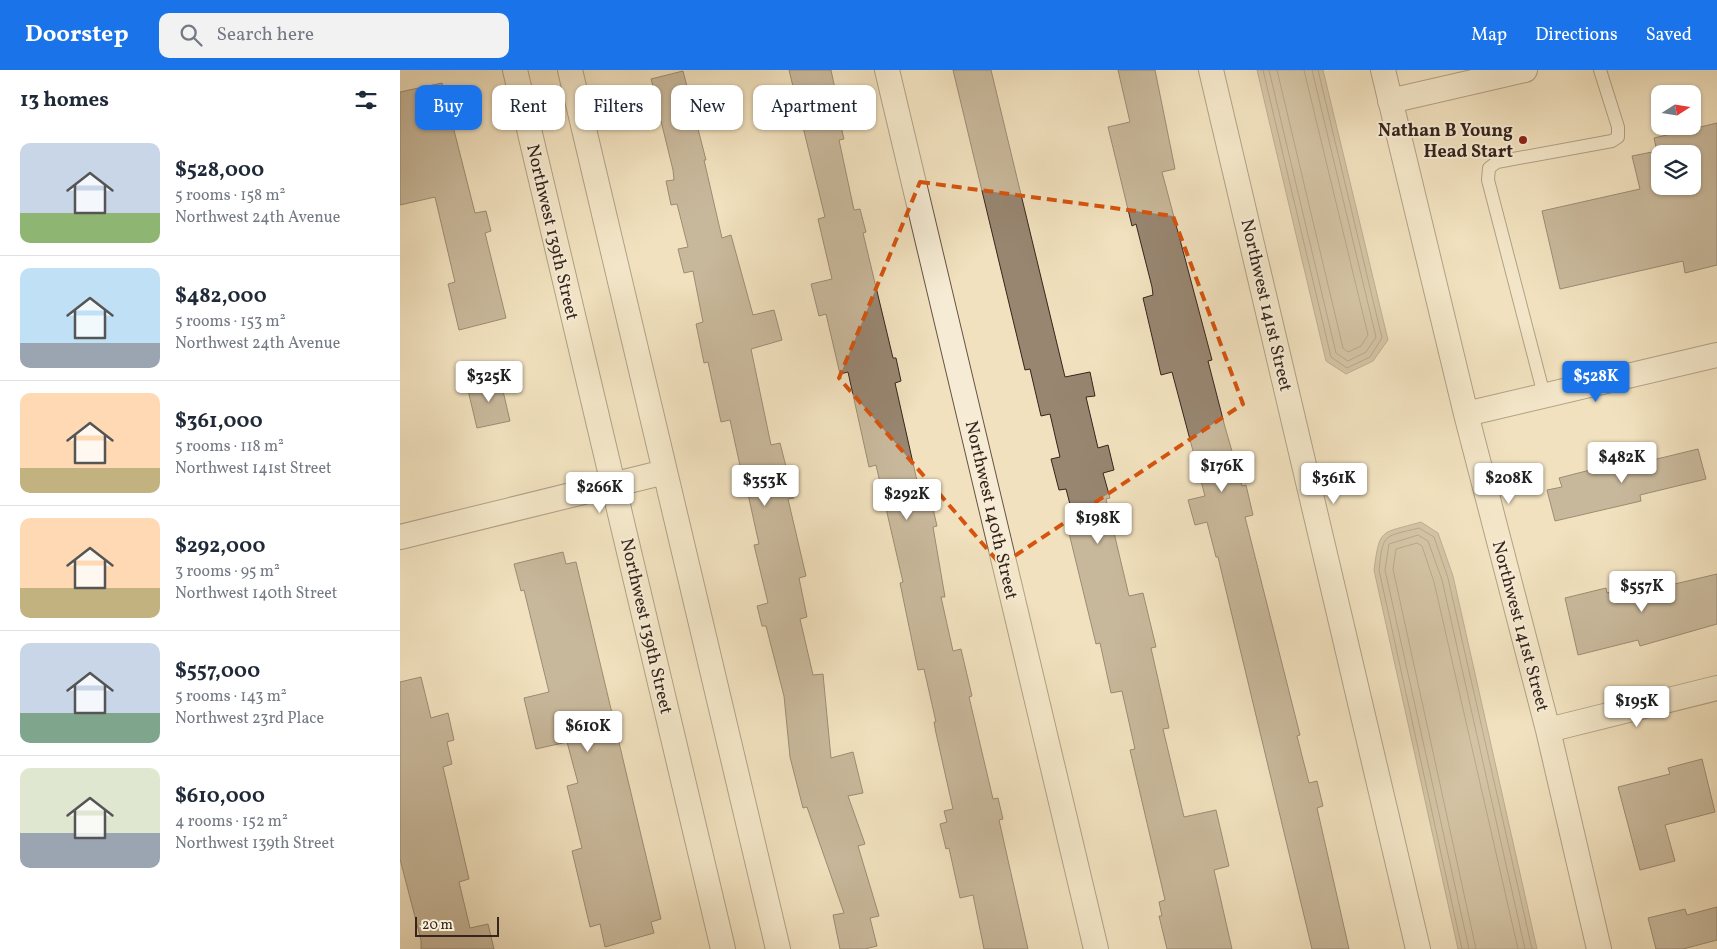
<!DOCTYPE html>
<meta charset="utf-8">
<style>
body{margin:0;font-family:Vollkorn,serif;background:#f2f2f3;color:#1f2937;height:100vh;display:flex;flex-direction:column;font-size:19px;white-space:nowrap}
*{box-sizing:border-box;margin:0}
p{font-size:16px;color:#747a83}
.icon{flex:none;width:28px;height:28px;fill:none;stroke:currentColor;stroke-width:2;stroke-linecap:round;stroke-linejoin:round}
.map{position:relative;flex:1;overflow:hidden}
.details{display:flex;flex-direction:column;background:#fff;width:400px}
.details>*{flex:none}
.hud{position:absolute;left:15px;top:15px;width:475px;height:45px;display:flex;gap:10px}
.needle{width:32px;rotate:78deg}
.controls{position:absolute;left:1251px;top:15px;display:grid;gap:10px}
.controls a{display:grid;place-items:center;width:50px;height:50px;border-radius:10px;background:#fff;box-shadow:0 1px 4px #0004;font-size:25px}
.scale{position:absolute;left:15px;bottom:12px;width:84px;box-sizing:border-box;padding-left:5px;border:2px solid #37241d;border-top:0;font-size:14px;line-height:18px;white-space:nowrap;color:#37241d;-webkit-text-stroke:4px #f6ecd5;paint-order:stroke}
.price{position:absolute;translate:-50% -42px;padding:0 11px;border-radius:5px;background:#fff;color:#222;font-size:16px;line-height:32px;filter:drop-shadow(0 1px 2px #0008)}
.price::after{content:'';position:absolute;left:50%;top:30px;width:15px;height:11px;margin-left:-8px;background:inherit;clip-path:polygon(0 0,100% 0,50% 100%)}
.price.active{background:#1a73e8;color:#fff}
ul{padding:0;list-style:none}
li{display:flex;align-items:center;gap:15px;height:125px;padding:0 20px}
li+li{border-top:1px solid #e0e1e3}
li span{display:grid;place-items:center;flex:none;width:140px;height:100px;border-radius:10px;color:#555}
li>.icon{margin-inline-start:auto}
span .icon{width:60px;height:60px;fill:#fffc;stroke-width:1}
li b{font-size:21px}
h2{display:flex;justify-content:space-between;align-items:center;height:60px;padding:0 20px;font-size:21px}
.pill{padding:0 18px;border-radius:10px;background:#fff;box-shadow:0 1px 4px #0004;font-size:18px;line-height:45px}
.pill.active{background:#1a73e8;color:#fff}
header{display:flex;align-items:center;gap:30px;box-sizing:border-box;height:70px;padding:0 25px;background:#1a73e8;color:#fff}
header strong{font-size:24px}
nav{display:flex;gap:28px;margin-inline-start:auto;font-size:18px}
.search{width:350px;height:45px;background:#f2f2f3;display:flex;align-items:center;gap:12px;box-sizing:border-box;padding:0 18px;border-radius:10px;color:#747a83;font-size:19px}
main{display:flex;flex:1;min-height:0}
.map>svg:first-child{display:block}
.water{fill:#b2a187;stroke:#816f5d}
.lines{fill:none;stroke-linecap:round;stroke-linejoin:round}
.shore{stroke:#746252;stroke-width:1}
.building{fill:#988671;stroke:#37241d;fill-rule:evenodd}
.service-casing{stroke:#665345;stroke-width:14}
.minor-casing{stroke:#665345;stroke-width:26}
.service{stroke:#f6ecd5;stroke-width:12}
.minor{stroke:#f6ecd5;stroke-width:24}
.marked{fill:none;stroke:#d6540e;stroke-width:4;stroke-dasharray:10 6;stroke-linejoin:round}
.poi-dot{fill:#8f2418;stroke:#f6ecd5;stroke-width:2}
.labels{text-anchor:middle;stroke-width:4;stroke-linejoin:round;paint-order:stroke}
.poi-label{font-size:18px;font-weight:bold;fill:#37241d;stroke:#f6ecd5;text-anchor:end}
.street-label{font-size:18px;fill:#37241d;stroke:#f6ecd5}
</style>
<header>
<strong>Doorstep</strong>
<div class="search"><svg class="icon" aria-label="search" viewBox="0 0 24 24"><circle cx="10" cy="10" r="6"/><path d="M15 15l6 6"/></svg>Search here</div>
<nav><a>Map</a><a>Directions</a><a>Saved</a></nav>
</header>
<main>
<section class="details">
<h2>13 homes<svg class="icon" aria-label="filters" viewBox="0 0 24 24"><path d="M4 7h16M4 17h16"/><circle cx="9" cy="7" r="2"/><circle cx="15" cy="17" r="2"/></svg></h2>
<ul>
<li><span style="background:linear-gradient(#c9d6e8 70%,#8fb573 0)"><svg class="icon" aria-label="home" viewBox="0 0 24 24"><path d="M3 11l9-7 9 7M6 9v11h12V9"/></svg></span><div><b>$528,000</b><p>5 rooms · 158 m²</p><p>Northwest 24th Avenue</p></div></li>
<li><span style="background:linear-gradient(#bfe0f5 75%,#9aa5b1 0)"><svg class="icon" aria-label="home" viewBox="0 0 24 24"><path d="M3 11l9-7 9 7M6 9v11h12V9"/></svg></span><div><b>$482,000</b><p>5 rooms · 153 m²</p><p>Northwest 24th Avenue</p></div></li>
<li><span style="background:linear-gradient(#ffd9b3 75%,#c2b280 0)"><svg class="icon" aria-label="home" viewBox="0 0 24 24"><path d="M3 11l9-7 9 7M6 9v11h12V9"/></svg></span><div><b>$361,000</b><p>5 rooms · 118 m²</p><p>Northwest 141st Street</p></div></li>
<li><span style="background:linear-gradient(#ffd9b3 70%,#c2b280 0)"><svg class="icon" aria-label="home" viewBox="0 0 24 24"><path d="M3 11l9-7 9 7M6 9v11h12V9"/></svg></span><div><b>$292,000</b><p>3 rooms · 95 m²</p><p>Northwest 140th Street</p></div></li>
<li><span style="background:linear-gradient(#c9d6e8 70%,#7fa58c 0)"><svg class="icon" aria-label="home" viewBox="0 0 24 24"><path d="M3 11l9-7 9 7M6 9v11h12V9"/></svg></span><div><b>$557,000</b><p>5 rooms · 143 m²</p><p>Northwest 23rd Place</p></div></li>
<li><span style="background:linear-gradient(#dfe7d0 65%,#9aa5b1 0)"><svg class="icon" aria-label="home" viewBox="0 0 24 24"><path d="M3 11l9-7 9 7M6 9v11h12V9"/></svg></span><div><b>$610,000</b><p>4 rooms · 152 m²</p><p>Northwest 139th Street</p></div></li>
</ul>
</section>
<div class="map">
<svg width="1317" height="879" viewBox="0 0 1317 879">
<rect width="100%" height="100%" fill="#f1e1be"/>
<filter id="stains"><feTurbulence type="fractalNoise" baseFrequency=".004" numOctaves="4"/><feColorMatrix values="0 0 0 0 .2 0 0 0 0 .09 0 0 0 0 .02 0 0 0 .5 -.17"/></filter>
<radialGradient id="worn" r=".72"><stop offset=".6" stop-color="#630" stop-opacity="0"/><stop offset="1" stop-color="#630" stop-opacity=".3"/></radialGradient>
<!-- water -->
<path class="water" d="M 857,0 L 923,0 L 988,270 L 973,291 L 946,304 L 926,291 Z
M 1021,452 L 1038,463 L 1053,506 L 1137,879 L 1058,879 L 974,500 C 980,457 980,464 1021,452 Z"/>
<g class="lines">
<!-- shore -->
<path class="shore" d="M 863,0 L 931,287 L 947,298 L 970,287 L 982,268 L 918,0
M 869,0 L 936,283 L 948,291 L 966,282 L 976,267 L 912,0
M 877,0 L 943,278 L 948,282 L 961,276 L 968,265 L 904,0
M 1062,879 L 979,500 C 983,462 984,467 1019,458 L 1034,467 L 1048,508 L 1132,879
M 1069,879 L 985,500 L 989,474 L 1018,465 L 1028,471 L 1042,510 L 1125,879
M 1076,879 L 993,499 L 996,479 L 1017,473 L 1022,476 L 1034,512 L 1118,879"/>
</g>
<!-- building -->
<path class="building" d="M 389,0 L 431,0 L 437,28 L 434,28 L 444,69 L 439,70 L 454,140 L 460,139 L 466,162 L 463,163 L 493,288 L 496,288 L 501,311 L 495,313 L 522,433 L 531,430 L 537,456 L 533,457 L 545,527 L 541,527 L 553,581 L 561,579 L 572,626 L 569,627 L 593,729 L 598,728 L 603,749 L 599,750 L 628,879 L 584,879 L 573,825 L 560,828 L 549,778 L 546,779 L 540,754 L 547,752 L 544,741 L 553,739 L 536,663 L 534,652 L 536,652 L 524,599 L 518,600 L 500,513 L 503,512 L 476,395 L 469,397 L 448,302 L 440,304 L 426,244 L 419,246 L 411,214 L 432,209 L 418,149 L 425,147 Z
M 553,0 L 591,0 L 665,307 L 690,302 L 695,326 L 686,327 L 698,378 L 708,375 L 714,400 L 703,403 L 710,428 L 706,429 L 729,526 L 743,523 L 756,577 L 751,578 L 769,658 L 763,659 L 784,747 L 816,740 L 829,796 L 814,800 L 832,879 L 767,879 L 759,846 L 762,846 L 759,832 L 765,830 L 730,680 L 735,679 L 722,621 L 711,623 L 700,573 L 696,574 L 669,463 L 677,461 L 666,419 L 659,420 L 651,389 L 660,387 L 650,344 L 641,346 L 630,299 L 625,300 Z
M 718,0 L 755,0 L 775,99 L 762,102 L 812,290 L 808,291 L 825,357 L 842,416 L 846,415 L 853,445 L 845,447 L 900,665 L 897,666 L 909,713 L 917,711 L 923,736 L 917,738 L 949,879 L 912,879 L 818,487 L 816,487 L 807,452 L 795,455 L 788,430 L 805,426 L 772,302 L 761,305 L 743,228 L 753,225 L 752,217 L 736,154 L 732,156 L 708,57 L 730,52 Z
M 283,1 L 306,90 L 304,90 L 322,168 L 331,165 L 353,245 L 374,240 L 382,270 L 351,279 L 371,375 L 380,373 L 394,428 L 388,429 L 406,506 L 399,508 L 407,547 L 400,549 L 413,605 L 423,604 L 431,688 L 453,682 L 463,723 L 448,726 L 465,774 L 458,776 L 479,846 L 470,848 L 477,876 L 465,879 L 440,879 L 433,845 L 444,843 L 407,737 L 403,738 L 390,687 L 384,626 L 366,556 L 362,556 L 357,536 L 368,533 L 354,475 L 359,474 L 348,424 L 339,426 L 333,402 L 341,400 L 330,350 L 321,352 L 308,292 L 304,293 L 296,254 L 303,252 L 293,201 L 284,203 L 278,179 L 288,177 L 277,134 L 271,135 L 266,111 L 274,110 L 273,100 L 261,51 L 252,53 L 246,30 L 256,27 L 251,9 Z
M 42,13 L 75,143 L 86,141 L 91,161 L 85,163 L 106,248 L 59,260 L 48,214 L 55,212 L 35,127 L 0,135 L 0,22 Z
M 1317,53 L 1317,195 L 1285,203 L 1283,191 L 1160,219 L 1142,141 L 1240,119 L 1232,86 L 1257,81 L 1254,68 ZM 1260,84 L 1292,84 L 1292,116 L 1260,116 Z
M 100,308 L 110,351 L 77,358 L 67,316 Z
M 1298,379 L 1306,409 L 1240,425 L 1241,431 L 1155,451 L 1147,420 L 1162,417 L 1159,408 L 1221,392 L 1222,396 L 1232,395 Z
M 163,482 L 166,494 L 176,492 L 261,849 L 251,852 L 254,863 L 205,877 L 200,854 L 190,857 L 172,781 L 182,778 L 167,716 L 178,713 L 167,672 L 136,679 L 124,628 L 149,622 L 124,520 L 121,521 L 114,494 Z
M 1317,504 L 1317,554 L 1240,576 L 1238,570 L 1178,585 L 1165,528 L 1206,518 L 1207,523 L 1260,509 L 1262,517 Z
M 21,607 L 31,648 L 48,643 L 54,670 L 47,672 L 52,694 L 43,697 L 69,809 L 59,812 L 70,858 L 88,854 L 94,879 L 21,879 L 21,870 L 0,789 L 0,612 Z
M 1302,689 L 1315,742 L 1265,755 L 1275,791 L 1240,800 L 1218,717 L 1270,704 L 1268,698 Z
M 1317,837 L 1317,870 L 1283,879 L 1256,879 L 1248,848 L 1285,839 L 1287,845 Z"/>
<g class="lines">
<!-- service casing -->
<g class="service-casing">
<path id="service" d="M 1144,325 L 1088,110 L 1089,98 L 1097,92 L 1212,71 L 1218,67 L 1218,57 L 1200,0"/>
</g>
<!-- minor casing -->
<g class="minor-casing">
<path id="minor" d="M 115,0 L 323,879
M 170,0 L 378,879
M 487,0 L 696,879
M 811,0 L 1018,879
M 983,0 L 1066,344 L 1148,660 L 1199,879
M 990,31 L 1125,0
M 1066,344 L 1317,285
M 0,467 L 265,402
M 1148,660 L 1317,618"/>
</g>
<!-- service -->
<use href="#service" class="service"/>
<!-- minor -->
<use href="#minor" class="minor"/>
</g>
<!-- marked area -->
<path d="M0 0H1317V879H0ZM 520,112 L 773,146 L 843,334 L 601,495 L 439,308 Z" fill="#f1e1be" fill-opacity=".55" fill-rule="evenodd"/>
<path class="marked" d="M 520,112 L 773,146 L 843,334 L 601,495 L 439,308 Z"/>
<!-- markers -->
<circle class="poi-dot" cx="1123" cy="70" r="5"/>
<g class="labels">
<!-- poi labels -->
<g class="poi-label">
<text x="1113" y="66">Nathan B Young<tspan x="1113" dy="21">Head Start</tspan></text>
</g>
<!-- street labels -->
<g class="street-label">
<text transform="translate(153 162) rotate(77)" y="6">Northwest 139th Street</text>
<text transform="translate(867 235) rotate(77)" y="6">Northwest 141st Street</text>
<text transform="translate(592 440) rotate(77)" y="6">Northwest 140th Street</text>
<text transform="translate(247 556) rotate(77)" y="6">Northwest 139th Street</text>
<text transform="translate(1121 556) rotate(75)" y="6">Northwest 141st Street</text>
</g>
</g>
<rect width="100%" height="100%" filter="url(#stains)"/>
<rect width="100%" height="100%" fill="url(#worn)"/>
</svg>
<div class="controls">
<a><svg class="needle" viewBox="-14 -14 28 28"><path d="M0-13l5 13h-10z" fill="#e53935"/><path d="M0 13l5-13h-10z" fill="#747a83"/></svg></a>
<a><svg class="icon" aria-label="layers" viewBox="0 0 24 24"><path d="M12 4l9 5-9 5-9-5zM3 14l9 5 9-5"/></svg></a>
</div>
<div class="scale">20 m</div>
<b class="price" style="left:89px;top:333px">$325K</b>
<b class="price active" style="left:1196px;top:333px">$528K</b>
<b class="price" style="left:1222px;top:414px">$482K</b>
<b class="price" style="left:822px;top:423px">$176K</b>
<b class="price" style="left:934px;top:435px">$361K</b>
<b class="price" style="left:1109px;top:435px">$208K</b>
<b class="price" style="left:365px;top:437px">$353K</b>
<b class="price" style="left:200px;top:444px">$266K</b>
<b class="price" style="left:507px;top:451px">$292K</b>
<b class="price" style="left:698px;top:475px">$198K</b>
<b class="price" style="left:1242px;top:543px">$557K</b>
<b class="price" style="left:1237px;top:658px">$195K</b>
<b class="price" style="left:188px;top:683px">$610K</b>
<div class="hud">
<a class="pill active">Buy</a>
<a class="pill">Rent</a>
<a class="pill">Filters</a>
<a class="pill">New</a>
<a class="pill">Apartment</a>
</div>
</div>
</main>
